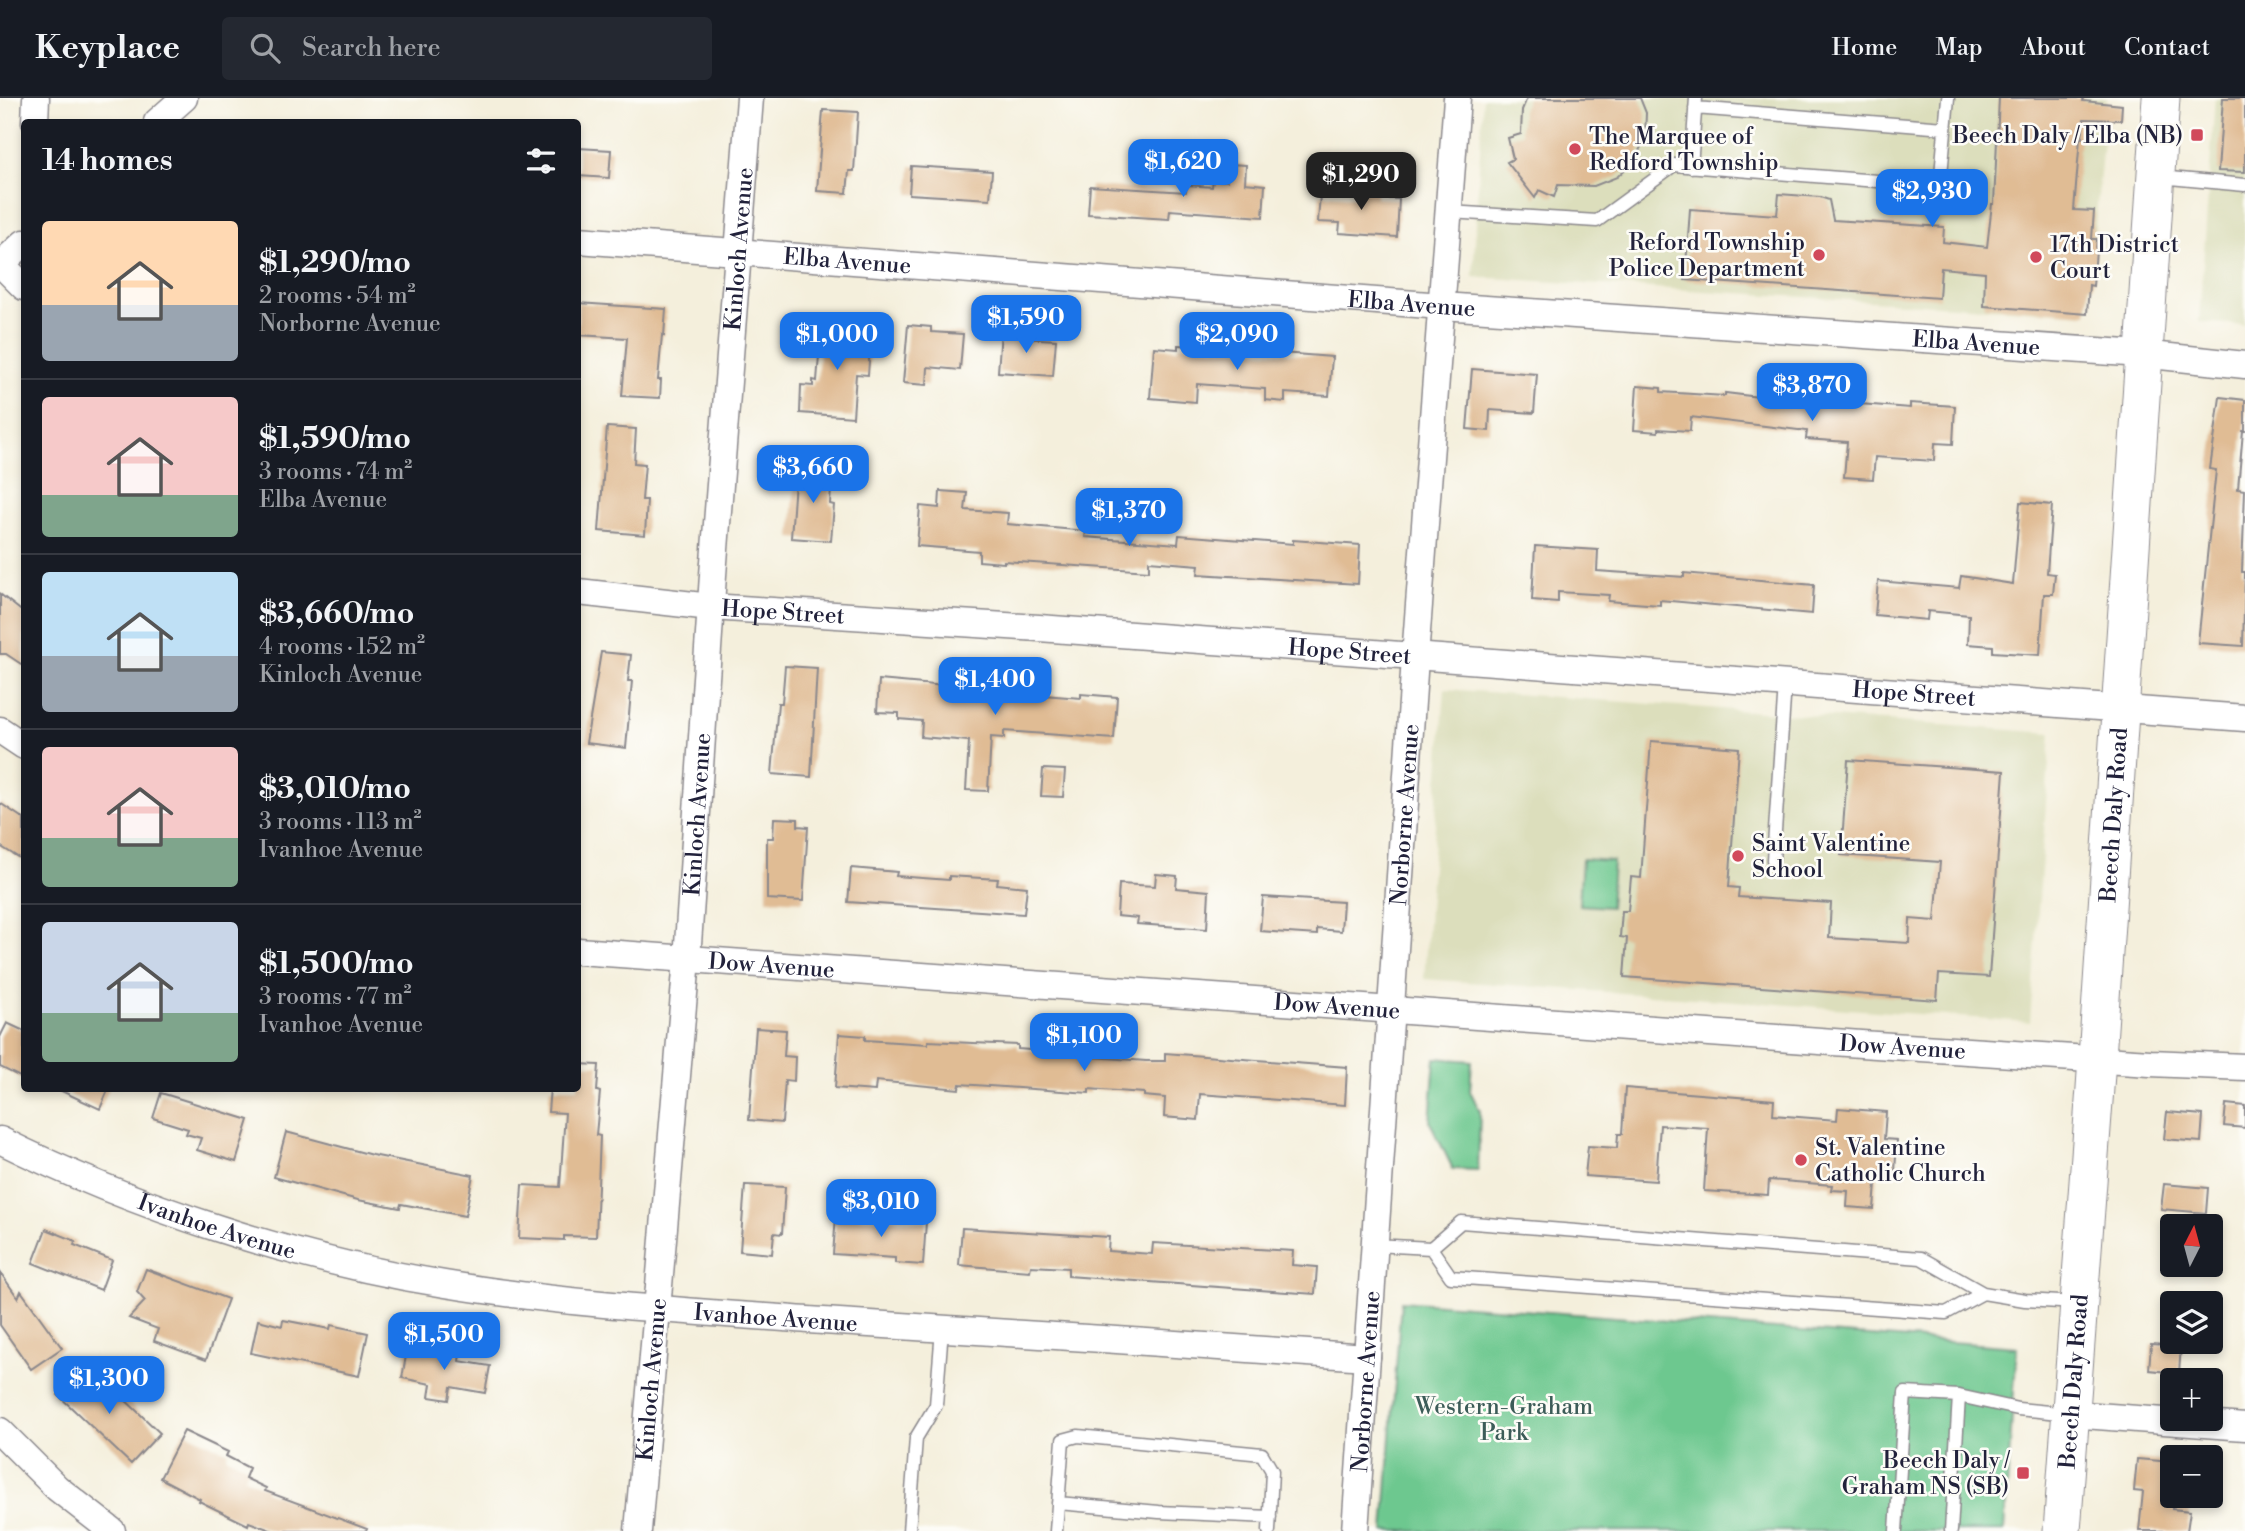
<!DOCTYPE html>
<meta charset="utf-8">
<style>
body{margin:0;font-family:"Libre Bodoni",serif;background:#242831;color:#f1f3f6;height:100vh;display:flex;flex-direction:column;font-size:26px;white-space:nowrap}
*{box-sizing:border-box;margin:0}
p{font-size:23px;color:#9ea1a6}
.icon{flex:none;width:38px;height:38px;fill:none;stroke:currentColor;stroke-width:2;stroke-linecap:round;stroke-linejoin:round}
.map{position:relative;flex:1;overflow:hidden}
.sheet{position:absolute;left:21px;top:21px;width:560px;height:973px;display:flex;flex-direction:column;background:#171b24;border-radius:7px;box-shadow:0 4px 10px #0003}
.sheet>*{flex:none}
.needle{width:46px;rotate:6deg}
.controls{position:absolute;left:2160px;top:1116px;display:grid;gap:14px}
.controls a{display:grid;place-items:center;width:63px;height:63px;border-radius:7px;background:#171b24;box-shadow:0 4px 10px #0003;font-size:35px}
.price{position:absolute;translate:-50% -60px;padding:0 16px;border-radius:14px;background:#1a73e8;color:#fff;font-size:23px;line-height:46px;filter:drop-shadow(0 2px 4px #0008)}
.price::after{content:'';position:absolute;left:50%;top:42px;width:21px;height:16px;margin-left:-10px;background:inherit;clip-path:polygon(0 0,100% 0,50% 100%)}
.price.selected{background:#222;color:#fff}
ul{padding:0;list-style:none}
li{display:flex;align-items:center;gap:21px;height:175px;padding:0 21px}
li+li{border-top:2px solid #363941}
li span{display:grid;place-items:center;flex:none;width:196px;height:140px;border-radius:7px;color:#555}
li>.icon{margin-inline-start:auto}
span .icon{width:84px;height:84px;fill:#fffc;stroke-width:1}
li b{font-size:30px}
h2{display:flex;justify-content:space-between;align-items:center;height:84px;padding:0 21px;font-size:30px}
header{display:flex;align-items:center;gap:42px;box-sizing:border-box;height:98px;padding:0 35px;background:#171b24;border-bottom:2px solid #363941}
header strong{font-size:33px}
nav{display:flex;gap:38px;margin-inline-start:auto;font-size:24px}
.search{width:490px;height:63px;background:#242831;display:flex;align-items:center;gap:18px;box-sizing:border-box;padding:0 24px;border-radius:7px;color:#9ea1a6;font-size:26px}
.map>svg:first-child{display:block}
.built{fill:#dcdebc}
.green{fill:#6dc88f;stroke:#487565;stroke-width:2}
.building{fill:#e0bc94}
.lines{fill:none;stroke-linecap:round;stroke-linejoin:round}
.service-casing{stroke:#8b888c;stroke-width:15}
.minor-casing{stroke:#8b888c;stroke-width:29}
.secondary-casing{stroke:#8b888c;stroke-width:39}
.service{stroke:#fff;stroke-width:12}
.minor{stroke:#fff;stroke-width:26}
.secondary{stroke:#fff;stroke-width:37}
.poi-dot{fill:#d1495b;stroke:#fdfcf7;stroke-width:2.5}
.labels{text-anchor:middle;stroke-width:5;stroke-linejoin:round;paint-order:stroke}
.poi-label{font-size:23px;fill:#22223b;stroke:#fdfcf7;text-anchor:start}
.street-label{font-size:23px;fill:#22223b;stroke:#fdfcf7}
.park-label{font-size:23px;fill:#3c5c58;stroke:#fdfcf7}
</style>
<header>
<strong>Keyplace</strong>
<div class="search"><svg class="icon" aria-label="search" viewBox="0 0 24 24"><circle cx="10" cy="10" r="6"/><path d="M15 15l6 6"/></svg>Search here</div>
<nav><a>Home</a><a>Map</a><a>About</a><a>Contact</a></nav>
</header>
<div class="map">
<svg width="2245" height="1433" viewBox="0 0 2245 1433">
<rect width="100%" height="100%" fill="#fdfcf7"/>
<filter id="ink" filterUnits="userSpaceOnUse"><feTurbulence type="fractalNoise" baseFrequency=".0143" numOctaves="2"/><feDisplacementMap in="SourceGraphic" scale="14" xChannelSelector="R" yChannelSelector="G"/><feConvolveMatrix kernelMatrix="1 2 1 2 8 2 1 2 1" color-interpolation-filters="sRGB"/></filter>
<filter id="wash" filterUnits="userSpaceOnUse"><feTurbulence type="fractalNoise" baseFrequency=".00686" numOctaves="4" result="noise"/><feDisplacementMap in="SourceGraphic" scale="28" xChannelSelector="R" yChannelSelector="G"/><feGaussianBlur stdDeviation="1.57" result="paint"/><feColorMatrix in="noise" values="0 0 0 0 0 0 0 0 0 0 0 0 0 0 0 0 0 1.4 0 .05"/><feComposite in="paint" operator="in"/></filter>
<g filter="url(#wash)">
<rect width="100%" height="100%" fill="#f4efdc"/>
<!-- built -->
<path class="built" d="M 1483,0 L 2107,0 L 2087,216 L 1473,179 Z
M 2215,0 L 2245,0 L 2245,227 L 2199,224 Z
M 1445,591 L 2051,635 L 2030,924 L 1424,881 Z"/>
<!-- green -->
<path class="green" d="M 1582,761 L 1613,763 L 1610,809 L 1579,807 Z
M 1435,960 L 1472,963 L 1470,993 L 1480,1013 L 1478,1072 L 1453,1071 L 1430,1024 Z
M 1401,1203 L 2017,1249 L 2004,1433 L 1384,1433 Z"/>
<g id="blocks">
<!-- building -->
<path class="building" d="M 1527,0 L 1640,0 L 1646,15 L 1645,40 L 1635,62 L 1617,79 L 1594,88 L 1558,87 L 1554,99 L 1539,92 L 1535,100 L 1507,64 L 1513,61 L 1508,40 L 1521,36 L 1522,12 Z
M 1999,0 L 2084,0 L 2083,3 L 2122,7 L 2121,22 L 2084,21 L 2082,40 L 2080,40 L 2074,112 L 2094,113 L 2092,141 L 2097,141 L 2093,188 L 2089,187 L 2087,216 L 1984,208 L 1985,174 L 1941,170 L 1939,200 L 1685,182 L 1690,111 L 1777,117 L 1779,96 L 1820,99 L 1829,102 L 1833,122 L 1944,129 L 1943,144 L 1987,149 L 1992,106 L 1994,106 Z
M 2223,0 L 2245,0 L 2245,74 L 2218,73 Z
M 823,12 L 858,14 L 854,73 L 849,73 L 847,95 L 817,93 Z
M 578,50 L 611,52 L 609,80 L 578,78 Z
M 1228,66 L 1246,67 L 1245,85 L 1265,87 L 1263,119 L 1170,112 L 1169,121 L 1088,116 L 1090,88 L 1186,94 L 1187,87 L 1212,89 L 1213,82 L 1227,83 Z
M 911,68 L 992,73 L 990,101 L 909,96 Z
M 1357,84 L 1377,85 L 1376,100 L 1399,101 L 1397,139 L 1339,135 L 1340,125 L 1318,124 L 1320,96 L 1356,99 Z
M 578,205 L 666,211 L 664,238 L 662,237 L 658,282 L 661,282 L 660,300 L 622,298 L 627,240 L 578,237 Z
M 830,221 L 859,223 L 857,248 L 870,249 L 868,277 L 856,276 L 853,319 L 800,315 L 801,287 L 813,288 L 813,282 L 817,283 L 820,245 L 828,246 Z
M 908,227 L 931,229 L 931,234 L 963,236 L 960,272 L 928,269 L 927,287 L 903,285 Z
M 1001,233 L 1024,235 L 1024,240 L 1056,242 L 1053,278 L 998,274 Z
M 1178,247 L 1332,259 L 1329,298 L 1285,295 L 1285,304 L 1265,302 L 1265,291 L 1197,286 L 1196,304 L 1150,300 L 1154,249 L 1178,251 Z
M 1472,271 L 1537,276 L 1534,315 L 1490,312 L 1489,333 L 1467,331 Z
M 1637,288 L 1661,290 L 1661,294 L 1725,298 L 1725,295 L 1808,305 L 1809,302 L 1830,304 L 1830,299 L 1861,300 L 1860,306 L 1910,310 L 1910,305 L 1955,308 L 1953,346 L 1935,345 L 1934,363 L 1875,359 L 1873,381 L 1844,379 L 1847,344 L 1806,341 L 1807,333 L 1691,319 L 1690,333 L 1658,331 L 1658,334 L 1634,332 Z
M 2220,299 L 2245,302 L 2245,333 L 2243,333 L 2238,391 L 2245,392 L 2242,474 L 2245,474 L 2243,548 L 2198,545 L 2216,372 L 2210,371 Z
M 607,329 L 636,331 L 634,365 L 645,366 L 642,402 L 647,402 L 645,437 L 599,433 Z
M 796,369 L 832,372 L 830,406 L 834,407 L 831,443 L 791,440 Z
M 940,393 L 967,395 L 965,412 L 1008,415 L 1007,426 L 1086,433 L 1085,439 L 1178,446 L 1179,437 L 1293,446 L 1293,442 L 1360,447 L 1358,486 L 1198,476 L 1199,467 L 1149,463 L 1149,473 L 1004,463 L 1004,465 L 979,463 L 979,453 L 917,448 L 920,408 L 939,410 Z
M 2020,404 L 2052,407 L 2047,475 L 2055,476 L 2053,496 L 2044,496 L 2040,557 L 1993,554 L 1993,548 L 1968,546 L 1969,517 L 1928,513 L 1927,522 L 1875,517 L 1878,483 L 1959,490 L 1961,478 L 2013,486 Z
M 1535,448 L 1598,452 L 1597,473 L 1684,479 L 1684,475 L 1814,487 L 1812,516 L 1660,502 L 1660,507 L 1608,503 L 1609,497 L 1558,494 L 1558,504 L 1532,502 Z
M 0,496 L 24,515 L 24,568 L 6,556 L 0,556 Z
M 601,554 L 631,557 L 628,583 L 632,583 L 626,650 L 586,645 Z
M 785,568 L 817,570 L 811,679 L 772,676 L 778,605 L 782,605 Z
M 879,582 L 1000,593 L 1000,588 L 1044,591 L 1043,597 L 1081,600 L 1081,596 L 1117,599 L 1114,641 L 1004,633 L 1004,640 L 991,639 L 988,693 L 966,692 L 969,643 L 921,639 L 922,623 L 899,621 L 899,615 L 877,614 Z
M 1651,643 L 1739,650 L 1729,789 L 1739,790 L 1738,799 L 1831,805 L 1829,840 L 1909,845 L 1910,821 L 1935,823 L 1940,764 L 1841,757 L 1848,662 L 2004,673 L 1989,879 L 1939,876 L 1937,902 L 1624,879 L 1627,840 L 1620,839 L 1622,813 L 1628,813 L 1631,779 L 1641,780 Z
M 1043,671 L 1065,672 L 1063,699 L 1041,698 Z
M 0,705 L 24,721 L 24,763 L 0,748 Z
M 774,720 L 798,721 L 798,728 L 808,729 L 803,803 L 767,801 L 767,740 L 773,740 Z
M 851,770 L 897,774 L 896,778 L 949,782 L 949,778 L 998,781 L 997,786 L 1027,789 L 1024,816 L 848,804 Z
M 1156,776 L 1177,778 L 1176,790 L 1209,793 L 1207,831 L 1137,826 L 1138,820 L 1117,818 L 1119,786 L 1155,788 Z
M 1263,799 L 1343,804 L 1341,833 L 1317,831 L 1317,837 L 1260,833 Z
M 7,925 L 24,933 L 24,981 L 0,969 L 0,939 Z
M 756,930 L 786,932 L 784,958 L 795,959 L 794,983 L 785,982 L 782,1025 L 749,1022 Z
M 839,936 L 865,938 L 865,942 L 928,946 L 928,943 L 1018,947 L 1018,951 L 1067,955 L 1068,951 L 1094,953 L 1093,959 L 1146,963 L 1165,963 L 1165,955 L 1347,969 L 1345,1007 L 1200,996 L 1198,1022 L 1164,1019 L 1165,1000 L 1144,998 L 1144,995 L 1089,991 L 1089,995 L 960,986 L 959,991 L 876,983 L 875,993 L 835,990 Z
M 578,966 L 599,967 L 597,993 L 600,994 L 596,1037 L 600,1038 L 596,1139 L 564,1138 L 564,1142 L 519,1140 L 522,1087 L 560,1089 L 565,1015 L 548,1014 L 550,990 L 578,990 Z
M 55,990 L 109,990 L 100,1011 Z
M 1625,990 L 1774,1002 L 1773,1017 L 1837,1022 L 1838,1010 L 1886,1014 L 1884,1041 L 1897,1042 L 1895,1074 L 1877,1073 L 1874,1111 L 1847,1109 L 1848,1093 L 1831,1092 L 1832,1087 L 1769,1082 L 1768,1097 L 1704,1093 L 1708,1030 L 1660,1027 L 1656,1083 L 1585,1078 L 1588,1048 L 1617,1050 L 1618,1036 L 1622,1036 Z
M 161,995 L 249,1022 L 236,1064 L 197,1052 L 201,1040 L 186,1036 L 188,1031 L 153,1020 Z
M 2226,1006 L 2245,1008 L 2245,1030 L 2224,1028 Z
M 2167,1014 L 2203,1017 L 2201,1044 L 2164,1041 Z
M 286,1034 L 372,1057 L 473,1077 L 465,1118 L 401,1106 L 400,1110 L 358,1102 L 274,1079 Z
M 2164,1086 L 2208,1090 L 2206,1115 L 2161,1111 Z
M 745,1087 L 785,1089 L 782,1136 L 774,1135 L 772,1156 L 740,1153 Z
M 836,1118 L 926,1124 L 923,1167 L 895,1165 L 895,1160 L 833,1156 Z
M 962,1130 L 1109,1139 L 1108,1153 L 1152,1156 L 1153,1145 L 1293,1153 L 1292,1167 L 1317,1169 L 1315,1196 L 1068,1178 L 1068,1170 L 1031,1168 L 1030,1173 L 959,1167 Z
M 46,1131 L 76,1143 L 74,1147 L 112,1162 L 101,1192 L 33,1165 Z
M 146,1171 L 228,1201 L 206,1262 L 154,1243 L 158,1231 L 129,1220 L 145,1203 L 137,1194 Z
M 0,1174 L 18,1200 L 21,1193 L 62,1250 L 31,1271 L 0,1227 Z
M 258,1222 L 282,1228 L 283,1222 L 330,1231 L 331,1227 L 368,1235 L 359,1278 L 251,1255 Z
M 2151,1246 L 2181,1248 L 2179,1275 L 2149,1272 Z
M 408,1247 L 460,1257 L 459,1263 L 490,1268 L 485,1295 L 451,1289 L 449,1302 L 429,1299 L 431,1286 L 402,1280 Z
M 83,1270 L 117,1302 L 121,1298 L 160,1335 L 131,1366 L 58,1297 Z
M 184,1333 L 228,1354 L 226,1358 L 249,1370 L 245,1380 L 266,1390 L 265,1393 L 367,1431 L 366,1433 L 273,1433 L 249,1424 L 248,1427 L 199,1403 L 200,1401 L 160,1380 Z
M 2137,1361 L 2172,1364 L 2172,1411 L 2190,1413 L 2187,1433 L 2139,1433 L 2143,1394 L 2134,1393 Z"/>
</g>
</g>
<g filter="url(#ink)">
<use href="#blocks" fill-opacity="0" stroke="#8b888c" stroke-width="2"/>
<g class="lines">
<!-- service casing -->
<g class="service-casing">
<path id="service" d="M 1695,10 L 1945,30
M 1691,69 L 1696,0
M 2159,79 L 2245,87
M 1449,114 L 1597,123 L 1674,67 L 1940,88 L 1948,0
M 1773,762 L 1785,586
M 1374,1147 L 1431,1150 L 1461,1124 L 1921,1160 L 1983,1195 L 2025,1202 L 2077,1205
M 1431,1150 L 1451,1179 L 1946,1215 L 1983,1195
M 1058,1405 L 1159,1414 L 1270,1419
M 909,1433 L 916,1340 L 936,1307 L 942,1231
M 1056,1433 L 1063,1342 L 1078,1338 L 1262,1356 L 1272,1373 L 1269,1433
M 1896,1433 L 1905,1295 L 1959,1298 L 2018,1311 L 2069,1316
M 1951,1433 L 1959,1298"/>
</g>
<!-- minor casing -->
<g class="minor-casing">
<g id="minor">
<path d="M 35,24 L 36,0"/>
<path d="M 157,24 L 184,0"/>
<path id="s1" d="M 578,142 L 1442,208 L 2142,256 L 2245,267"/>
<path d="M 1,166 L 24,189"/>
<path d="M 0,167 L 24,145"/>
<path id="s2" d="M 578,494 L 711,509 L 1039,530 L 2245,620"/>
<path d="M 0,632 L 24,648"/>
<path id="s3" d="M 578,853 L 1861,946 L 2150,965 L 2245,969"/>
<path id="s4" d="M 0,1042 C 132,1108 299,1163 445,1186 C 565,1206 687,1213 808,1222 C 994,1235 1181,1245 1367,1259"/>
<path d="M 2070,1316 L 2245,1329"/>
<path d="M 0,1333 L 57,1390 L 112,1433"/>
<path id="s5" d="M 638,1433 L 687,861 L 713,477 L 750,0"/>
<path id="s6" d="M 1355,1433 L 1415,560 L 1457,0"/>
</g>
</g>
<!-- secondary casing -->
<g class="secondary-casing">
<g id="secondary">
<path id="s7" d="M 2062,1433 L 2095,990 L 2161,0"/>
</g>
</g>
<!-- service -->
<use href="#service" class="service"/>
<!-- minor -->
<use href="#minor" class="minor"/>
<!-- secondary -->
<use href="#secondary" class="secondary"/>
</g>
</g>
<!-- markers -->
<g class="poi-dot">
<rect x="2190" y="30" width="14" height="14" rx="3.5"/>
<circle cx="1575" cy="51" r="7"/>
<circle cx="1819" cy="157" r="7"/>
<circle cx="2036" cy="159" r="7"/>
<circle cx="1738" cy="758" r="7"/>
<circle cx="1801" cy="1062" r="7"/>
<rect x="2016" y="1368" width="14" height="14" rx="3.5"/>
</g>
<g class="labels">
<!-- poi labels -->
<g class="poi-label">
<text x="2183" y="45" text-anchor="end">Beech Daly / Elba (NB)</text>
<text x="1589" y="46">The Marquee of<tspan x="1589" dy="26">Redford Township</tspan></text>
<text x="1805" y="152" text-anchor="end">Reford Township<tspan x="1805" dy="26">Police Department</tspan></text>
<text x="2050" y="154">17th District<tspan x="2050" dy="26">Court</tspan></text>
<text x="1752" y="753">Saint Valentine<tspan x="1752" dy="26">School</tspan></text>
<text x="1815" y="1057">St. Valentine<tspan x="1815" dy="26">Catholic Church</tspan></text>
<text x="2009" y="1370" text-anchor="end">Beech Daly /<tspan x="2009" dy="26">Graham NS (SB)</tspan></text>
</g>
<!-- street labels -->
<g class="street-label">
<text dy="8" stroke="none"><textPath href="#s5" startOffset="1286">Kinloch Avenue</textPath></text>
<text dy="8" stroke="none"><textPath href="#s1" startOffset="270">Elba Avenue</textPath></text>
<text dy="8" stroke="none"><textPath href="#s1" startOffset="836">Elba Avenue</textPath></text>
<text dy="8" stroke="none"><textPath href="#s1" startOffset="1402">Elba Avenue</textPath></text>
<text dy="8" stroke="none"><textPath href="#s2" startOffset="206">Hope Street</textPath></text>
<text dy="8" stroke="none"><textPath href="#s2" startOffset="774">Hope Street</textPath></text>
<text dy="8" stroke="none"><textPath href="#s2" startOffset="1340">Hope Street</textPath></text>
<text dy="8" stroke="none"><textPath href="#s6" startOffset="718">Norborne Avenue</textPath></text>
<text dy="8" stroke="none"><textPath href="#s5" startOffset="719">Kinloch Avenue</textPath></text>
<text dy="8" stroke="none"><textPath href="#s7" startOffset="718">Beech Daly Road</textPath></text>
<text dy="8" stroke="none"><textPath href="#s3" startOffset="194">Dow Avenue</textPath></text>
<text dy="8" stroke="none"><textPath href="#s3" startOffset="761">Dow Avenue</textPath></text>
<text dy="8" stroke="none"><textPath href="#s3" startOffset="1328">Dow Avenue</textPath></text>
<text dy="8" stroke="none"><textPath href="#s4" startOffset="234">Ivanhoe Avenue</textPath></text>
<text dy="8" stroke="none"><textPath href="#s4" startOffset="802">Ivanhoe Avenue</textPath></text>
<text dy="8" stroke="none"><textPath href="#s5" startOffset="152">Kinloch Avenue</textPath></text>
<text dy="8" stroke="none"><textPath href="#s6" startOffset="150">Norborne Avenue</textPath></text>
<text dy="8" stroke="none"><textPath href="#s7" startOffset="150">Beech Daly Road</textPath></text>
</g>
<!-- park labels -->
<g class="park-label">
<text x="1504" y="1316">Western-Graham<tspan x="1504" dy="26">Park</tspan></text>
</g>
</g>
</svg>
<div class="controls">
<a><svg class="needle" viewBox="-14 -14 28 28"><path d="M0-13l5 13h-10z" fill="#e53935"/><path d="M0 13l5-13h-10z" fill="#9ea1a6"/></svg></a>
<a><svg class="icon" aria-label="layers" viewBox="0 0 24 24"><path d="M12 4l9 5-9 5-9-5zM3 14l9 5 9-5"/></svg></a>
<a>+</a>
<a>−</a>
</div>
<b class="price" style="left:1183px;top:101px">$1,620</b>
<b class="price selected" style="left:1361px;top:114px">$1,290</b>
<b class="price" style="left:1932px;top:131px">$2,930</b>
<b class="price" style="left:1026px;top:257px">$1,590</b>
<b class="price" style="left:837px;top:274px">$1,000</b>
<b class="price" style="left:1237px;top:274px">$2,090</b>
<b class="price" style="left:1812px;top:325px">$3,870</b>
<b class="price" style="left:813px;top:407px">$3,660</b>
<b class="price" style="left:1129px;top:450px">$1,370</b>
<b class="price" style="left:995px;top:619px">$1,400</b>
<b class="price" style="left:1084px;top:975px">$1,100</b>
<b class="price" style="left:881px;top:1141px">$3,010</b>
<b class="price" style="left:444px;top:1274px">$1,500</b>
<b class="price" style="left:109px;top:1318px">$1,300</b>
<section class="sheet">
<h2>14 homes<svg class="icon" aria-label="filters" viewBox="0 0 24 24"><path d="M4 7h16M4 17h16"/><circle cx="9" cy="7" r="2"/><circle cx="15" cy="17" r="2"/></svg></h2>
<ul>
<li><span style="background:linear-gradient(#ffd9b3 60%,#9aa5b1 0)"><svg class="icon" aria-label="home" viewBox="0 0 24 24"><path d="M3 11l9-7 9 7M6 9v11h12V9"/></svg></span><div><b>$1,290/mo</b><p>2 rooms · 54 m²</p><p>Norborne Avenue</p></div></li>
<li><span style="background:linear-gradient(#f6c9c9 70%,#7fa58c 0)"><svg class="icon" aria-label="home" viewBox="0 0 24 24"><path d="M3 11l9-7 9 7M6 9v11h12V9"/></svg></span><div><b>$1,590/mo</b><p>3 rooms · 74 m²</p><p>Elba Avenue</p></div></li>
<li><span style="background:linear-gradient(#bfe0f5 60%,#9aa5b1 0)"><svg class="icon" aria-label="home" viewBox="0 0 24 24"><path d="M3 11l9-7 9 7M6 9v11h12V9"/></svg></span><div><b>$3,660/mo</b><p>4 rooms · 152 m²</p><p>Kinloch Avenue</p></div></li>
<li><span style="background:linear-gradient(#f6c9c9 65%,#7fa58c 0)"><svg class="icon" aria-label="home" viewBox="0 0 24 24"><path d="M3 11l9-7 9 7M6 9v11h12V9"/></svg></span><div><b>$3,010/mo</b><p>3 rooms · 113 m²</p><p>Ivanhoe Avenue</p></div></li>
<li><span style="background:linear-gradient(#c9d6e8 65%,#7fa58c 0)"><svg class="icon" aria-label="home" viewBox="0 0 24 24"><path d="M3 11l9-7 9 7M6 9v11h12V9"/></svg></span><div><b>$1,500/mo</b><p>3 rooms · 77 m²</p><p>Ivanhoe Avenue</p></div></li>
</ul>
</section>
</div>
